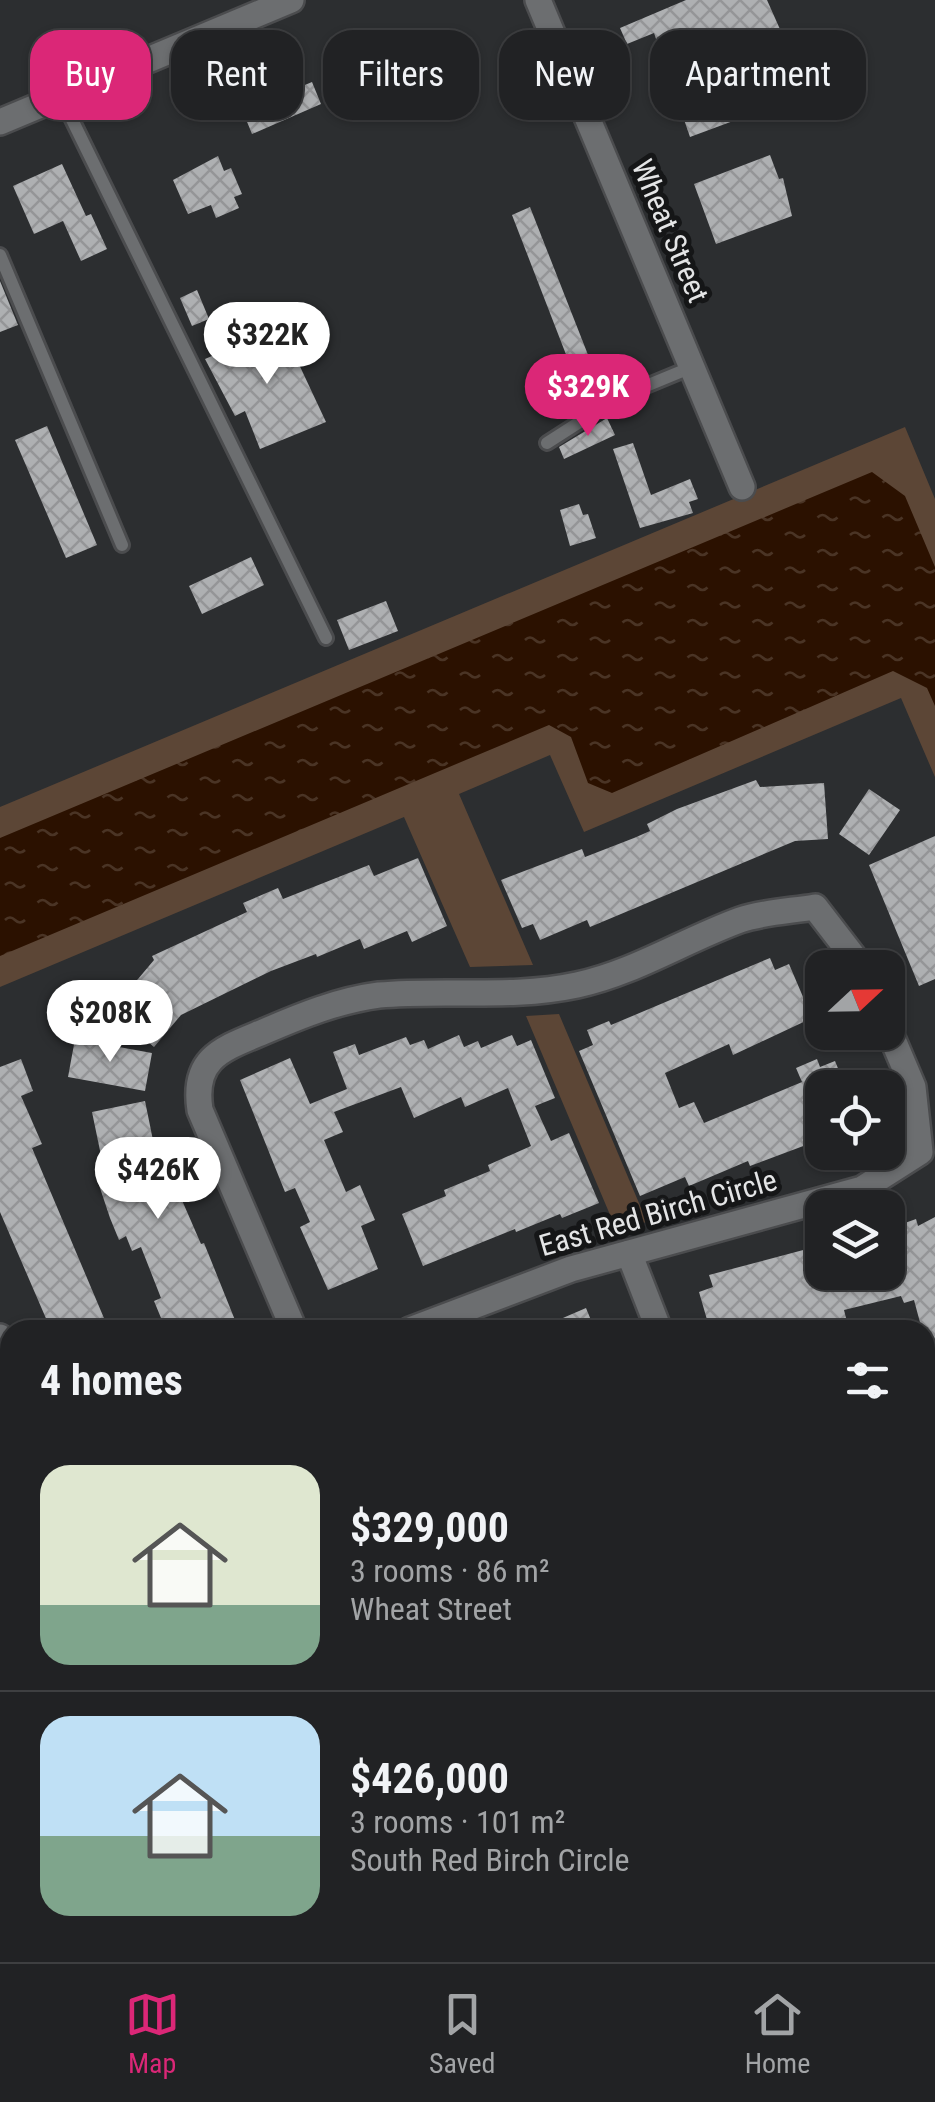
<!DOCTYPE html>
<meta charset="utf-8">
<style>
body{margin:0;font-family:"Roboto Condensed",sans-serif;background:#292a2c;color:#f1f3f6;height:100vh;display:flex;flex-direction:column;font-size:38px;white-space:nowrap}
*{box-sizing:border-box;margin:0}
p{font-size:32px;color:#a2a4a6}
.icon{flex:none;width:55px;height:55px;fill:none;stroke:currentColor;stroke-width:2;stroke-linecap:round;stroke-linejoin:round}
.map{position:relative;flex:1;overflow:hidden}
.panel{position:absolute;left:0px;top:1320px;width:935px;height:642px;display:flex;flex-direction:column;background:#212224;border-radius:30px 30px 0 0;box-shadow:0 2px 8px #0004,0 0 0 2px #3e3f41}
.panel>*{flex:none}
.banner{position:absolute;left:30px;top:30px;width:875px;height:90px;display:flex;gap:20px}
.needle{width:65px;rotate:68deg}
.fabs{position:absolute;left:805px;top:950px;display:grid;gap:20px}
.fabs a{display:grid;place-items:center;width:100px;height:100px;border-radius:20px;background:#212224;box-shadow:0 2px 8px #0004,0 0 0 2px #3e3f41;font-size:50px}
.price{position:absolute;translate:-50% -85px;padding:0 22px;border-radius:35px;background:#fff;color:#222;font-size:32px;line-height:65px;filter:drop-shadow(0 2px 5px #0008)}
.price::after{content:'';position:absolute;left:50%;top:60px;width:30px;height:22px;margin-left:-15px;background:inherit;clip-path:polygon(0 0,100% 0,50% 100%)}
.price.current{background:#db2777;color:#fff}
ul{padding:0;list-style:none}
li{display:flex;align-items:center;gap:30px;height:250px;padding:0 40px}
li+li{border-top:2px solid #3e3f41}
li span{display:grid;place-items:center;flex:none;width:280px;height:200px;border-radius:30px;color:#555}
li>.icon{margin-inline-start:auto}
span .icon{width:120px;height:120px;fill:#fffc;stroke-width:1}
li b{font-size:42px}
h2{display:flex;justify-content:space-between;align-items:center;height:120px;padding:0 40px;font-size:42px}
.tag{padding:0 35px;border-radius:30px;background:#212224;box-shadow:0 2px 8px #0004,0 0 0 2px #3e3f41;font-size:35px;line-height:90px}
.tag.current{background:#db2777;color:#fff}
.tab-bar{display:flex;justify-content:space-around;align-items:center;height:140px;border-top:2px solid #3e3f41;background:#212224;font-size:28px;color:#a2a4a6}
.tab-bar a{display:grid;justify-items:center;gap:5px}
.tab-bar .current{color:#db2777}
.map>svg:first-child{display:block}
.green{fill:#5c4636}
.water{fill:url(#water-ripples)}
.building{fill:url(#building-cross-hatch)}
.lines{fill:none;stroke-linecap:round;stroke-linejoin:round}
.service-casing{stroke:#4b4c4e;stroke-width:18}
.minor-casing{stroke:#4b4c4e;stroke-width:30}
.service{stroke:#6c6e70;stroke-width:12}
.minor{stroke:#6c6e70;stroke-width:25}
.labels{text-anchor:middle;stroke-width:10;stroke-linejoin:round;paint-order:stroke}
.street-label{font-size:30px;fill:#e4e5e6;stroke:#151617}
</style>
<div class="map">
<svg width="935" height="1962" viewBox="0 0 935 1962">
<defs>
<pattern id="water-ripples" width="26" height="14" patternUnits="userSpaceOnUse" patternTransform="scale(2.5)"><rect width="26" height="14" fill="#2b1100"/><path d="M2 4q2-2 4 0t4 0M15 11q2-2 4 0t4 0" fill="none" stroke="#4a3425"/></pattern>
<pattern id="building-cross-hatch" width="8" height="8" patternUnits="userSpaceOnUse" patternTransform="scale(2.5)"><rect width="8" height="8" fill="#aeb0b2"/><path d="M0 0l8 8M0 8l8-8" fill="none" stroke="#949597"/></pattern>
</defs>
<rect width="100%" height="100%" fill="#2c2e30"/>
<!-- green -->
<path class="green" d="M 905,427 L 935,499 L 935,777 L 901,698 L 584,832 L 550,755 L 459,794 L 533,965 L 470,967 L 404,817 L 0,987 L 0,807 Z
M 559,1014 L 647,1222 L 616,1229 L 526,1016 Z"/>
<!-- water -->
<path class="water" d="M 872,472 L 905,496 L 935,567 L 935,706 L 927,688 L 893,671 L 612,793 L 588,783 L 571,737 L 549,725 L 0,956 L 0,838 Z"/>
<!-- building -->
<path class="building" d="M 686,0 L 767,0 L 783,36 L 795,30 L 805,52 L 739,80 L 752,114 L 690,137 L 654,33 L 627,44 L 620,28 Z
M 267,76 L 276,97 L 312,82 L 321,104 L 252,134 L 234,90 Z
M 770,155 L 779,179 L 783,178 L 792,216 L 716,244 L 694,184 Z
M 218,156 L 224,171 L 231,168 L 242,194 L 234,197 L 239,208 L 216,218 L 211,205 L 188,214 L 173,180 Z
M 62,164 L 86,216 L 91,214 L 107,249 L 81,261 L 63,221 L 34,234 L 13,186 Z
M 530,207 L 603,393 L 584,401 L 512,215 Z
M 0,281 L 18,325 L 0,332 Z
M 197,290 L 209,319 L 192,326 L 180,298 Z
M 281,326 L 326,422 L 260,449 L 245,411 L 235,416 L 205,359 Z
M 607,418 L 615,435 L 564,459 L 559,447 Z
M 47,426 L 97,545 L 66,558 L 15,440 Z
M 633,443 L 651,495 L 690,479 L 698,499 L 689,502 L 693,513 L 640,528 L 613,449 Z
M 579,504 L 583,515 L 588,514 L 596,538 L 570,546 L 560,510 Z
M 251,557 L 264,585 L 202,614 L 189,586 Z
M 386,601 L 398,631 L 349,650 L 337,620 Z
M 756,780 L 760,787 L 824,783 L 828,839 L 795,841 L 590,927 L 587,920 L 540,940 L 533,924 L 522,928 L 501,880 L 582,849 L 585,857 L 634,838 L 650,831 L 647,824 L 677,809 Z
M 869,789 L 900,810 L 869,855 L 839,834 Z
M 935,836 L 935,979 L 919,986 L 869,865 Z
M 418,858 L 447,926 L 412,942 L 407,931 L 364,949 L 360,939 L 317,957 L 316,954 L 271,971 L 181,1015 L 154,1047 L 111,1011 L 154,960 L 152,956 L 247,912 L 243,903 L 278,888 L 283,899 L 369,865 L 374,876 Z
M 770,958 L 775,970 L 789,964 L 812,1018 L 733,1055 L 729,1044 L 665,1073 L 679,1108 L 694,1102 L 704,1123 L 802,1082 L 796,1068 L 817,1059 L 820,1067 L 835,1061 L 846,1088 L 822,1088 L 822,1139 L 750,1166 L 748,1161 L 689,1186 L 685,1177 L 640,1196 L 579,1051 L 593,1045 L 587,1030 L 609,1021 L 611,1025 Z
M 459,1035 L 464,1047 L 478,1041 L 481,1048 L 512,1035 L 517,1046 L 531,1040 L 555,1098 L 535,1106 L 551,1141 L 569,1133 L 599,1203 L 562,1218 L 560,1214 L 516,1232 L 515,1229 L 423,1266 L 402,1214 L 446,1196 L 444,1190 L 490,1171 L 488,1165 L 531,1146 L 508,1088 L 465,1107 L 461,1097 L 414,1118 L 401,1087 L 334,1112 L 343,1132 L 324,1140 L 346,1192 L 360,1185 L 375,1220 L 361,1226 L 378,1269 L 328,1290 L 300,1227 L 310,1222 L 295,1188 L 285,1192 L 240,1080 L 290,1058 L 310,1104 L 347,1089 L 333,1052 L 355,1044 L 359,1055 L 406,1037 L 410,1045 L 424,1040 L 428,1049 Z
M 75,1039 L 152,1053 L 145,1091 L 68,1077 Z
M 21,1059 L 33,1091 L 21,1096 L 42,1144 L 32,1148 L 109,1330 L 51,1330 L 0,1212 L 0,1067 Z
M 145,1101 L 155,1150 L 162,1147 L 171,1167 L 168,1168 L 201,1244 L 204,1243 L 239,1330 L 166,1330 L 154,1301 L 161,1298 L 141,1247 L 132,1251 L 126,1236 L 119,1240 L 110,1218 L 95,1173 L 104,1170 L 92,1112 Z
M 935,1217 L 935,1355 L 929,1356 L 925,1330 L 922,1330 L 914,1300 L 904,1303 L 901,1296 L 844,1310 L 846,1318 L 803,1330 L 763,1330 L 759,1319 L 721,1330 L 710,1330 L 699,1292 L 713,1287 L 709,1275 L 822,1245 L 822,1272 L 888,1272 L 888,1229 L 916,1219 L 918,1226 Z
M 586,1308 L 595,1330 L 535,1330 Z"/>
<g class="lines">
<!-- service casing -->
<g class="service-casing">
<path id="service" d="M 61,97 L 326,638
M 0,255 L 122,545
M 547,443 L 617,398 L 692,367"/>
</g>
<!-- minor casing -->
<g class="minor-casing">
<path id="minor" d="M 538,0 L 742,487
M 0,122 L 291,0
M 629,1253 L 659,1330
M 294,1330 L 200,1110 C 192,1058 222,1049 263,1032 C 300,1016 339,1000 379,995 C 445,989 512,999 577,985 C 634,973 685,940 740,920 C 763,912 791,911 815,907 L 862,968
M 410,1330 L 571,1269 L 862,1189 L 920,1152 L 913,1087 L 888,1028
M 0,1337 L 10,1361
M 925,1453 L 935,1450
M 925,1739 L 935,1736
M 0,1779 L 10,1775
M 262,1952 L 266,1962
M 867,1952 L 869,1962"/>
</g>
<!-- service -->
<use href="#service" class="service"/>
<!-- minor -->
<use href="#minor" class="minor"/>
</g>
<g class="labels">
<!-- street labels -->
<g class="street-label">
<text transform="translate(670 231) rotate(67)" y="10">Wheat Street</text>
<text transform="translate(658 1213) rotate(-16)" y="10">East Red Birch Circle</text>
</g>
</g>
</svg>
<div class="fabs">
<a><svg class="needle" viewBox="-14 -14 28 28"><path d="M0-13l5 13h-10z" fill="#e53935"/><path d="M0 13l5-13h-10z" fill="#a2a4a6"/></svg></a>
<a><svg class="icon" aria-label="locate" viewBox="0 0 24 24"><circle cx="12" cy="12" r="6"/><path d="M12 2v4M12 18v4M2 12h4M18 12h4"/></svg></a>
<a><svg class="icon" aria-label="layers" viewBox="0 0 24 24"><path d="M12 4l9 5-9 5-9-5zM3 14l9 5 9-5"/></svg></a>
</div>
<b class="price" style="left:267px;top:387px">$322K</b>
<b class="price current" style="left:588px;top:439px">$329K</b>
<b class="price" style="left:110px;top:1065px">$208K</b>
<b class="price" style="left:158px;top:1222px">$426K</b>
<div class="banner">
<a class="tag current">Buy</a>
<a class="tag">Rent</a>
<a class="tag">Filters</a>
<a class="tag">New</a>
<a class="tag">Apartment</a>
</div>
<section class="panel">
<h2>4 homes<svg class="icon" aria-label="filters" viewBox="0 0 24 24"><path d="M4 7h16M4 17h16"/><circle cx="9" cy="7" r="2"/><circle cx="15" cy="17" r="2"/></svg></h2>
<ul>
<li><span style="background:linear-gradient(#dfe7d0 70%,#7fa58c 0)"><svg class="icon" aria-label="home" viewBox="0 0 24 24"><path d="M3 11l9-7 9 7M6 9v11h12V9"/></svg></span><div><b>$329,000</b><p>3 rooms · 86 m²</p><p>Wheat Street</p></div></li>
<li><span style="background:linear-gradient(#bfe0f5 60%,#7fa58c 0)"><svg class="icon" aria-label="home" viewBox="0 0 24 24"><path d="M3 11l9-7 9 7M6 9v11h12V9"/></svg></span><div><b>$426,000</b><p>3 rooms · 101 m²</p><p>South Red Birch Circle</p></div></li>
</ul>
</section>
</div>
<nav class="tab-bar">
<a class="current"><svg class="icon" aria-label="map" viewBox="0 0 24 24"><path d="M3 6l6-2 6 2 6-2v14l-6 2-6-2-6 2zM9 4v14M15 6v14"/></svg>Map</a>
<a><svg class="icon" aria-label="saved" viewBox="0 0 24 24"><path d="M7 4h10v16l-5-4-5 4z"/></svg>Saved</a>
<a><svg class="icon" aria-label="home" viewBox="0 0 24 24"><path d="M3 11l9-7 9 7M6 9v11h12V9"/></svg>Home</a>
</nav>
